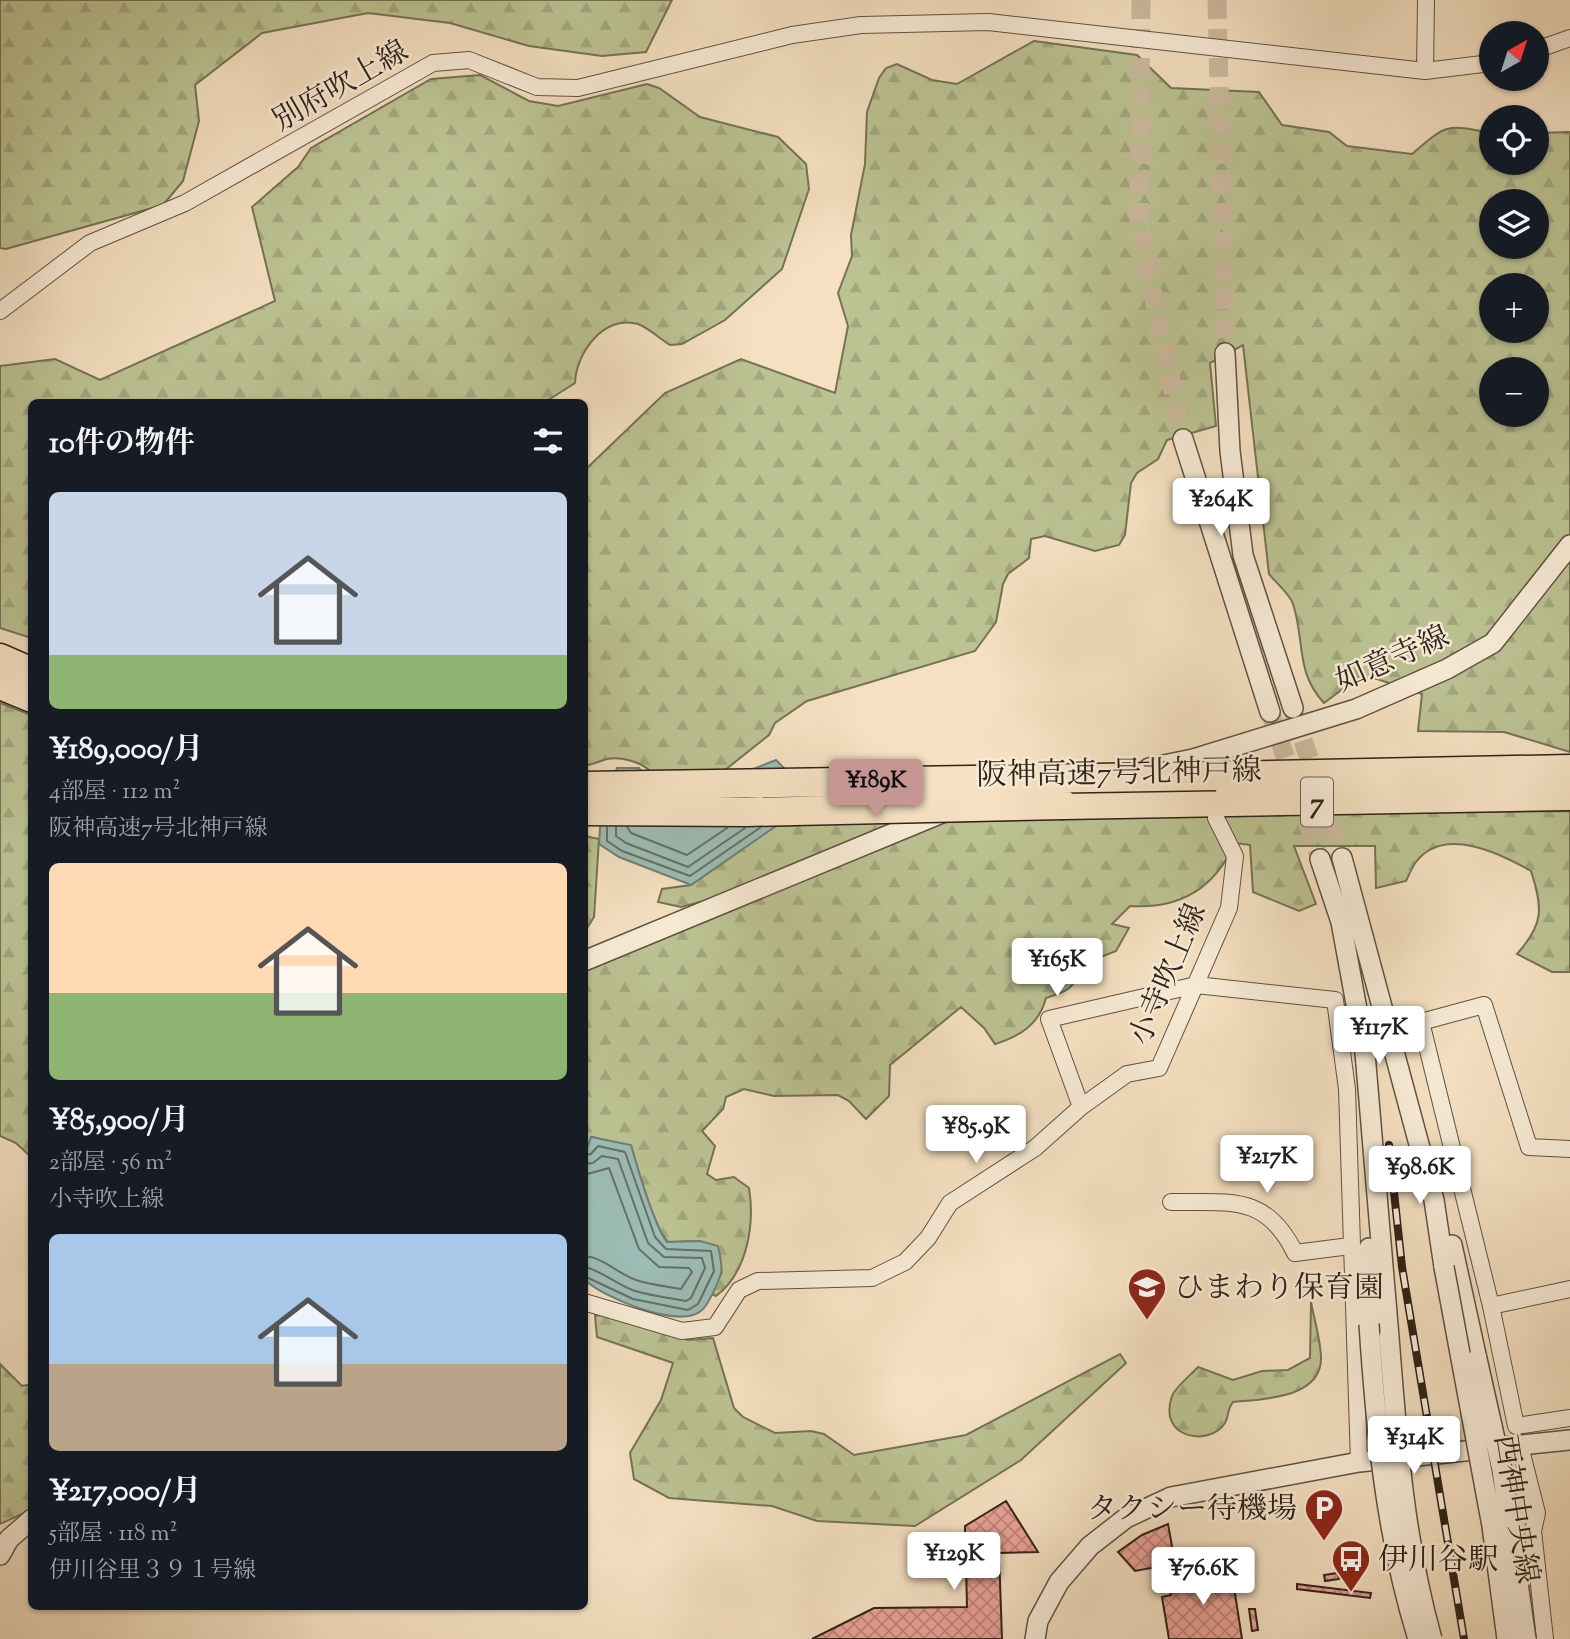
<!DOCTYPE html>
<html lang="ja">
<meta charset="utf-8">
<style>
body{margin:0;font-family:"Sorts Mill Goudy","Noto Serif JP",serif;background:#20242c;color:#f1f3f6;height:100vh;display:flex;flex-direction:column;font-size:26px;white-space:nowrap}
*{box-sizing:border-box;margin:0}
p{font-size:23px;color:#9ea1a6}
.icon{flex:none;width:38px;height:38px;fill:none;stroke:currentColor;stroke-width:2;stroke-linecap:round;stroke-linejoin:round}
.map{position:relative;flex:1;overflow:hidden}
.side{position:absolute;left:28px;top:399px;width:560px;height:1211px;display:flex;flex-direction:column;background:#171b24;border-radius:10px;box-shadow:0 2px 5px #0004}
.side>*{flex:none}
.needle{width:46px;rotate:39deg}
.tools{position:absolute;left:1479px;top:21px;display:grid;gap:14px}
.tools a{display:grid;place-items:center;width:70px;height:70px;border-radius:50%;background:#171b24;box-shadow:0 2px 5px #0004;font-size:35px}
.price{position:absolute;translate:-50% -60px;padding:0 16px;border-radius:7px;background:#fff;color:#222;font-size:23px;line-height:46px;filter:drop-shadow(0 2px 4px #0008)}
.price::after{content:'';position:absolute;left:50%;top:42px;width:21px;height:16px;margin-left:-10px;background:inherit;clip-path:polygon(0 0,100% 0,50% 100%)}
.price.on{background:#c59692;color:#111}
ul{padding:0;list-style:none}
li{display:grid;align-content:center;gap:14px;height:371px;padding:0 21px}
li span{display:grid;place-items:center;height:217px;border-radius:10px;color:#555}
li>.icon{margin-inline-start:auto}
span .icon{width:126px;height:126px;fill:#fffc;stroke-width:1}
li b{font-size:30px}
h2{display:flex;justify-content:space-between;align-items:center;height:84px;padding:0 21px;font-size:30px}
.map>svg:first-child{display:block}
.forest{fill:url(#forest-firs);stroke:#767256;stroke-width:2;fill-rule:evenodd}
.water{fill:#9cbdb5;stroke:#707f77;stroke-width:2}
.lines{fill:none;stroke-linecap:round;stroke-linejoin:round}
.shore{stroke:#666f67;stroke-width:2}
.building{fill:url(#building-cross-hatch);stroke:#2f2119;stroke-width:2}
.tertiary-tunnel{stroke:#cdbba0;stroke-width:19;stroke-dasharray:19 10;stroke-linecap:butt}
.minor-casing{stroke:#605143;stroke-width:18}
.tertiary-casing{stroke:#605143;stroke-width:22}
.motorway-casing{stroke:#2f2119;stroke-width:31}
.minor{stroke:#f8ecd7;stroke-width:16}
.tertiary{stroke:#f8ecd7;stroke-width:19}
.motorway{stroke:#f5e1c2;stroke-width:28}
.rail-casing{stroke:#2f2119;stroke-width:8}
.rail{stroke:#f8ecd7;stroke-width:5;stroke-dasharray:16;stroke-linecap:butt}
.tertiary-bridge-casing{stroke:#605143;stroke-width:22;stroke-linecap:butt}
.motorway-bridge-casing{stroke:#2f2119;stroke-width:31;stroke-linecap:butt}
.tertiary-bridge{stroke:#f8ecd7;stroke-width:19}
.motorway-bridge{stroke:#f5e1c2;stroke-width:28}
.labels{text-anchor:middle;stroke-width:5;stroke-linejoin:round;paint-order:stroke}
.shield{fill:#f8ecd7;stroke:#6b5e52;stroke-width:2}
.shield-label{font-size:28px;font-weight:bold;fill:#2f2119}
.street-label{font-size:30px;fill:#2f2119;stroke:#f8ecd7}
.poi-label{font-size:30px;fill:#2f2119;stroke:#f8ecd7;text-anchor:start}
</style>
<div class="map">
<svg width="1570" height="1639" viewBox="0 0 1570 1639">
<defs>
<pattern id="forest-firs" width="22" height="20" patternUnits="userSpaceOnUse" patternTransform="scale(1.75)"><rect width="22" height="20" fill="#bcc393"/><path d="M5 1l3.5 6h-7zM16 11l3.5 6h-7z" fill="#a2a77e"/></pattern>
<pattern id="building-cross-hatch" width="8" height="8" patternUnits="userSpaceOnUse" patternTransform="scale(1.75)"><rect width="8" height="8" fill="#eaa296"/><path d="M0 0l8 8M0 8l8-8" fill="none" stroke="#be847a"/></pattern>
</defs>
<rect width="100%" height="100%" fill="#f5e1c2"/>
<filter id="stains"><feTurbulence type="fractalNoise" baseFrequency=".00286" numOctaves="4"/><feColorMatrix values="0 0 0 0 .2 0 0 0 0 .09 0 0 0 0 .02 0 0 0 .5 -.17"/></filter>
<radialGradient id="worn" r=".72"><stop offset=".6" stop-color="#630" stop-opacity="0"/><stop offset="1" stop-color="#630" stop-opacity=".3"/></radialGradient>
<!-- forest -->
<path class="forest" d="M 0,0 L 672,0 L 646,52 L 602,56 L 529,46 L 450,23 L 368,13 L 262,33 L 195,85 L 199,121 L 183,181 L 163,205 L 6,249 L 0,248 Z
M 1034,41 L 1137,55 L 1171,88 L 1259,92 L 1282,125 L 1329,132 L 1347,146 L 1412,154 C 1447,124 1445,124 1491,133 L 1491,163 L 1536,163 L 1537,133 L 1570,132 L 1570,752 L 1504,732 L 1418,731 L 1422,694 L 1377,679 L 1349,677 L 1344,688 L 1324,703 C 1295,672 1305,640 1293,604 C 1290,594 1276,583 1269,574 L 1243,345 L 1210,363 L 1216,426 L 1167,440 L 1158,459 L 1137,473 L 1131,483 L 1125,535 L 1119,545 L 1095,551 L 1045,536 L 1031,539 L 1029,558 L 1008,574 L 1003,584 L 996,622 L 975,651 L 807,701 L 775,723 L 769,735 L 725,770 L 650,771 C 641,762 620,756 607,759 C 598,761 594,765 585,765 L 584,471 L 665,393 L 741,359 L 835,393 L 848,326 L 838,293 L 852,256 L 851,235 L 865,164 L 867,112 L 879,78 L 886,68 L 897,64 L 932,80 L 957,84 ZM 1491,201 L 1536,201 L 1536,247 L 1491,247 ZM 1491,285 L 1536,285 L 1536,331 L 1491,331 ZM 1491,369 L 1536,369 L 1536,415 L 1491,415 Z
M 480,75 L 529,101 L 558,106 L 647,84 L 659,88 L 700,117 L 778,137 L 806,164 L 809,189 L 782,269 L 725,320 L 682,344 L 670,345 C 660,339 649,328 638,324 C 604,314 576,353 575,383 L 545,402 L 32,402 L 31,638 L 0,628 L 0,366 L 55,359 L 100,380 L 275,301 L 252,207 L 298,167 L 311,148 L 431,79 Z
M 0,703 L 31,715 L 31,1157 L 16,1143 L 0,1136 Z
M 1570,811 L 1570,972 L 1552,972 L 1517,954 C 1544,924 1543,908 1531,871 C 1501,854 1444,825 1416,862 C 1412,867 1409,875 1406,881 L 1376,888 L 1375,846 L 1294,846 L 1316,904 L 1299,911 L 1253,892 L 1250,845 L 1235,843 C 1214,889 1180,909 1130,906 L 1112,924 L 1129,928 L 1116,951 L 1083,964 C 1072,989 1072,990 1046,998 C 1039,1024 1021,1036 995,1044 L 984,1028 L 961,1007 L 890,1065 L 889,1096 L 866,1119 L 849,1101 L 838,1095 L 774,1096 L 744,1089 L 726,1097 L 723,1109 L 702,1131 L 715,1146 L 707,1174 L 716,1180 L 734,1177 L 749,1188 C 755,1225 747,1273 716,1296 L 710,1293 L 722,1272 L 700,1241 L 668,1242 C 655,1228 637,1167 631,1146 L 592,1137 L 585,1157 L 585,971 L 938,822 L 1279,813 Z
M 897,821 L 731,894 L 681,907 L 658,902 L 662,889 L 691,885 L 775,826 Z
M 585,836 L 599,839 L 594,917 L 585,931 Z
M 1311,1302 C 1314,1319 1320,1338 1321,1356 C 1323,1399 1262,1399 1233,1402 C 1227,1409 1229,1416 1225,1423 C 1210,1447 1157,1439 1172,1396 C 1176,1386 1191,1375 1198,1367 L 1233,1380 L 1262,1371 L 1288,1370 L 1310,1358 Z
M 606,1314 L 688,1340 L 713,1338 L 734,1408 L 743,1417 L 775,1433 L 811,1431 L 824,1434 L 854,1455 L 966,1435 L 1120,1354 L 1126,1363 L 1021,1460 L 915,1526 L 817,1521 L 772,1506 L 669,1498 L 634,1479 L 630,1453 L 661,1400 L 673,1363 L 597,1337 L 595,1316 Z
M 0,1364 L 22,1386 L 32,1384 L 31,1510 L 0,1524 Z"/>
<!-- water -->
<path class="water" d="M 776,760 L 815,799 L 691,885 L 619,857 L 599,844 L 600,828 L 617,768 L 639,768 L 653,785 L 720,782 Z
M 591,1137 L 631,1145 C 637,1167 655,1228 667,1242 L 700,1241 L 718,1246 C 719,1253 723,1265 721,1273 C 719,1281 708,1306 701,1311 C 678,1329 604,1298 585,1280 L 584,1157 Z"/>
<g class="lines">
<!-- shore -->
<path class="shore" d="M 607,827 L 607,841 L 622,851 L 690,876 L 761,827
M 616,827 L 616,836 L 626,843 L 688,867 L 745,828
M 627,827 L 631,833 L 687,855 L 727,828
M 584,1155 L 591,1154 L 598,1146 L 625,1152 L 655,1237 L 666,1249 L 711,1251 L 714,1271 L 698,1304 L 688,1310 L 633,1299 L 584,1276
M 584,1164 L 593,1163 L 602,1156 L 618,1159 L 648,1243 L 664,1257 L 702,1258 L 705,1268 L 691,1298 L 686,1301 C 670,1298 652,1296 635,1291 C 619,1286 597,1268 584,1267
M 584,1175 L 609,1168 L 639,1249 L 659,1267 L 689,1268 L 692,1272 L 681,1289 C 666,1286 650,1285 636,1280 C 618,1274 603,1257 584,1256"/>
</g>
<!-- building -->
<path class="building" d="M 1006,1501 L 1038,1552 L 999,1553 L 1002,1639 L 812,1639 L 874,1608 L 967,1607 L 965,1526 Z
M 1168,1524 L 1173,1552 L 1166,1553 L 1168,1565 L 1135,1571 L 1118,1552 L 1142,1535 Z
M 1221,1561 L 1223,1576 L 1232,1574 L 1242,1639 L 1169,1639 L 1162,1597 L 1171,1595 L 1169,1584 L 1202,1579 L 1199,1564 Z
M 1338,1573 L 1339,1579 L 1325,1581 L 1324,1575 Z
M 1297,1584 L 1371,1593 L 1370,1598 L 1297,1589 Z
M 1249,1609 L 1255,1609 L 1258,1630 L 1252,1631 Z"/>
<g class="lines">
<!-- tertiary-tunnel -->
<path class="tertiary-tunnel" d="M 1141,0 L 1139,226 L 1183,439
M 1217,0 L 1225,353
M 1270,712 L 1320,859
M 1294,713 L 1342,858"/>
<!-- minor casing -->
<g class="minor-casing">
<path id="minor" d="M 1536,50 L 1570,38
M 1425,71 L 1426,0
M 0,311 L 90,243 L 185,203 L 433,63 L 469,60 L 537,87 L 578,88 L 792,35 L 861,25 L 988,22 L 1425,71 L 1491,63
M 1081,1107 L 1049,1019 L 1196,985 L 1335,1000 L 1347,1089 L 1359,1462
M 1570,1149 L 1529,1147 L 1484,1005 L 1421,1022 L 1491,1306 L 1516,1426 L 1570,1418
M 1171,1202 C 1229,1203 1266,1193 1295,1253 L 1350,1246
M 584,1302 L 682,1331 L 715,1327 L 739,1290 L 758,1281 L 872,1278 L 905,1262 L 928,1238 L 950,1203 L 1035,1148 L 1081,1107 L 1127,1074 L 1159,1068 L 1229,908 L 1235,856 L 1216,818
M 1491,1306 L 1570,1289
M 1520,1446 L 1537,1513 L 1533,1531 L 1545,1639"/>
</g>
<!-- tertiary casing -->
<g class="tertiary-casing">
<path id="tertiary" d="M 1225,353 L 1230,451 L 1243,555 L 1293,708
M 1183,439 L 1270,712
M 1149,768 L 1193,759 L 1356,709 L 1447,669 L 1493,643 L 1570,545
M 1342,858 L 1434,1200 L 1444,1267
M 1320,859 L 1341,922 L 1365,1053 L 1389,1337
M 584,961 L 942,813
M 1452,1245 L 1477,1359
M 1369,1248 L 1369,1324
M 0,1555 L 9,1539 L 32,1519
M 1035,1639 L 1038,1621 L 1059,1582 L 1090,1546 L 1126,1518 L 1171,1497 L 1359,1462 L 1570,1440"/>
</g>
<!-- motorway casing -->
<g class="motorway-casing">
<path id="motorway" d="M 0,658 L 32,672
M 0,685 L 32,698
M 1216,776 L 1570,769
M 1064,805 L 1570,796"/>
</g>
<!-- minor -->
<use href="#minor" class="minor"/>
<!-- tertiary -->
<use href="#tertiary" class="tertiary"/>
<!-- motorway -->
<use href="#motorway" class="motorway"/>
<!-- rail casing -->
<g class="rail-casing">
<path id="rail" d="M 1389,1145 L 1402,1267 L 1464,1639"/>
</g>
<!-- rail -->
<use href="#rail" class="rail"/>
<!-- tertiary-bridge casing -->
<g class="tertiary-bridge-casing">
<path id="tertiary-bridge" d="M 1444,1267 L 1492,1526 L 1507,1639
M 1369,1324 C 1376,1431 1386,1536 1418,1639
M 1389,1337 C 1397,1440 1404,1540 1432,1639
M 1477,1359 L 1502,1470 L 1526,1639"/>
</g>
<!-- motorway-bridge casing -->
<g class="motorway-bridge-casing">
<path id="motorway-bridge" d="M 584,786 L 1216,776
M 584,811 L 746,812 L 1064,805"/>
</g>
<!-- tertiary-bridge -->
<use href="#tertiary-bridge" class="tertiary-bridge"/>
<!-- motorway-bridge -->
<use href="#motorway-bridge" class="motorway-bridge"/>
</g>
<!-- icons -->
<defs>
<g id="school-pin" transform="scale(2.0125)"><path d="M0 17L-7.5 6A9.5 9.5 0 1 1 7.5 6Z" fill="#8f2418" stroke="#f8ecd7"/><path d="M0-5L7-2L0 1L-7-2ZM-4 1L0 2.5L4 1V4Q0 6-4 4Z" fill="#fff"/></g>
<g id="parking-pin" transform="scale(2.0125)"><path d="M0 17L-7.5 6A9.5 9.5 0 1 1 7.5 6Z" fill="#8f2418" stroke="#f8ecd7"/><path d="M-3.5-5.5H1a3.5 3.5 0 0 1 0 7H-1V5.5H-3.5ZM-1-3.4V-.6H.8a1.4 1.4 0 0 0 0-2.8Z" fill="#fff"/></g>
<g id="bus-pin" transform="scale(2.0125)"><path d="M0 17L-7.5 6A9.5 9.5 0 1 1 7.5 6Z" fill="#8f2418" stroke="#f8ecd7"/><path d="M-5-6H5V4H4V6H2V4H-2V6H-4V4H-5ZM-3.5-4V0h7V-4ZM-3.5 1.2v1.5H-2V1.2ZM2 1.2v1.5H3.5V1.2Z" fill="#fff"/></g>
</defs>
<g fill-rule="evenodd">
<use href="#school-pin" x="1147" y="1287"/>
<use href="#parking-pin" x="1324" y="1508"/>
<use href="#bus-pin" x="1351" y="1559"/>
</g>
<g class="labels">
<!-- shield labels -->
<rect class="shield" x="1301" y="777.5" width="32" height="49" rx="5"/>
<g class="shield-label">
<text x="1317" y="812">7</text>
</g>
<!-- street labels -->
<g class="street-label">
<text transform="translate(340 85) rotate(-30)" y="10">別府吹上線</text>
<text transform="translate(1392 658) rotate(-24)" y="10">如意寺線</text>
<text transform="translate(1119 772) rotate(-1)" y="10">阪神高速7号北神戸線</text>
<text transform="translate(1167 974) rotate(-67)" y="10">小寺吹上線</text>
<text transform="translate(1517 1509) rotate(81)" y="10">西神中央線</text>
</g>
<!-- poi labels -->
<g class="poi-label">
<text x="1174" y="1297">ひまわり保育園</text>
<text x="1297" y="1518" text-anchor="end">タクシー待機場</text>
<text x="1378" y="1569">伊川谷駅</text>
</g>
</g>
<rect width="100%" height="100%" filter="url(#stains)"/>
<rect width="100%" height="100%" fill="url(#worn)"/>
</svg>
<div class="tools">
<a><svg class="needle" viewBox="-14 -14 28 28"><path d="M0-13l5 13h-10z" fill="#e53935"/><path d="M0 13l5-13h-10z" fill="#9ea1a6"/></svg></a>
<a><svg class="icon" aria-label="locate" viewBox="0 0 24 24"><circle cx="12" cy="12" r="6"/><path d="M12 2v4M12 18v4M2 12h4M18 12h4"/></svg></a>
<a><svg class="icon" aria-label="layers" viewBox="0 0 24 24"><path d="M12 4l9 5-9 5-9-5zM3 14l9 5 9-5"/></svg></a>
<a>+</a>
<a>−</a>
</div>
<b class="price" style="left:1221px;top:538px">¥264K</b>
<b class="price on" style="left:876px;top:819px">¥189K</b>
<b class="price" style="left:1057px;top:998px">¥165K</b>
<b class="price" style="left:1379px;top:1066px">¥117K</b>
<b class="price" style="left:976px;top:1165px">¥85.9K</b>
<b class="price" style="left:1267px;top:1195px">¥217K</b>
<b class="price" style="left:1420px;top:1206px">¥98.6K</b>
<b class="price" style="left:1414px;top:1476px">¥314K</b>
<b class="price" style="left:954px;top:1592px">¥129K</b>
<b class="price" style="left:1203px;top:1607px">¥76.6K</b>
<section class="side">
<h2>10件の物件<svg class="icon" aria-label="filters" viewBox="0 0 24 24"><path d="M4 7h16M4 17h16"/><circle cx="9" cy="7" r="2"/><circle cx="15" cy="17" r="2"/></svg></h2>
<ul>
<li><span style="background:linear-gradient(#c9d6e8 75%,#8fb573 0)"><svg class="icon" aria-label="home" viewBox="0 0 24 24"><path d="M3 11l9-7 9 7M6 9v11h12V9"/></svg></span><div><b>¥189,000/月</b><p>4部屋 · 112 m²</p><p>阪神高速7号北神戸線</p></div></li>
<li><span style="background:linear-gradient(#ffd9b3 60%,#8fb573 0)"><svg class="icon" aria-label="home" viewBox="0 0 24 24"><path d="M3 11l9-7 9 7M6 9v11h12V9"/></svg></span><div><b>¥85,900/月</b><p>2部屋 · 56 m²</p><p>小寺吹上線</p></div></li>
<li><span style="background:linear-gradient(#a9c7e8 60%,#b9a48a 0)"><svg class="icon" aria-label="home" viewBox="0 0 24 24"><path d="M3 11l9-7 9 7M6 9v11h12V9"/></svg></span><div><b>¥217,000/月</b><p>5部屋 · 118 m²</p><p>伊川谷里３９１号線</p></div></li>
</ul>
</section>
</div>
